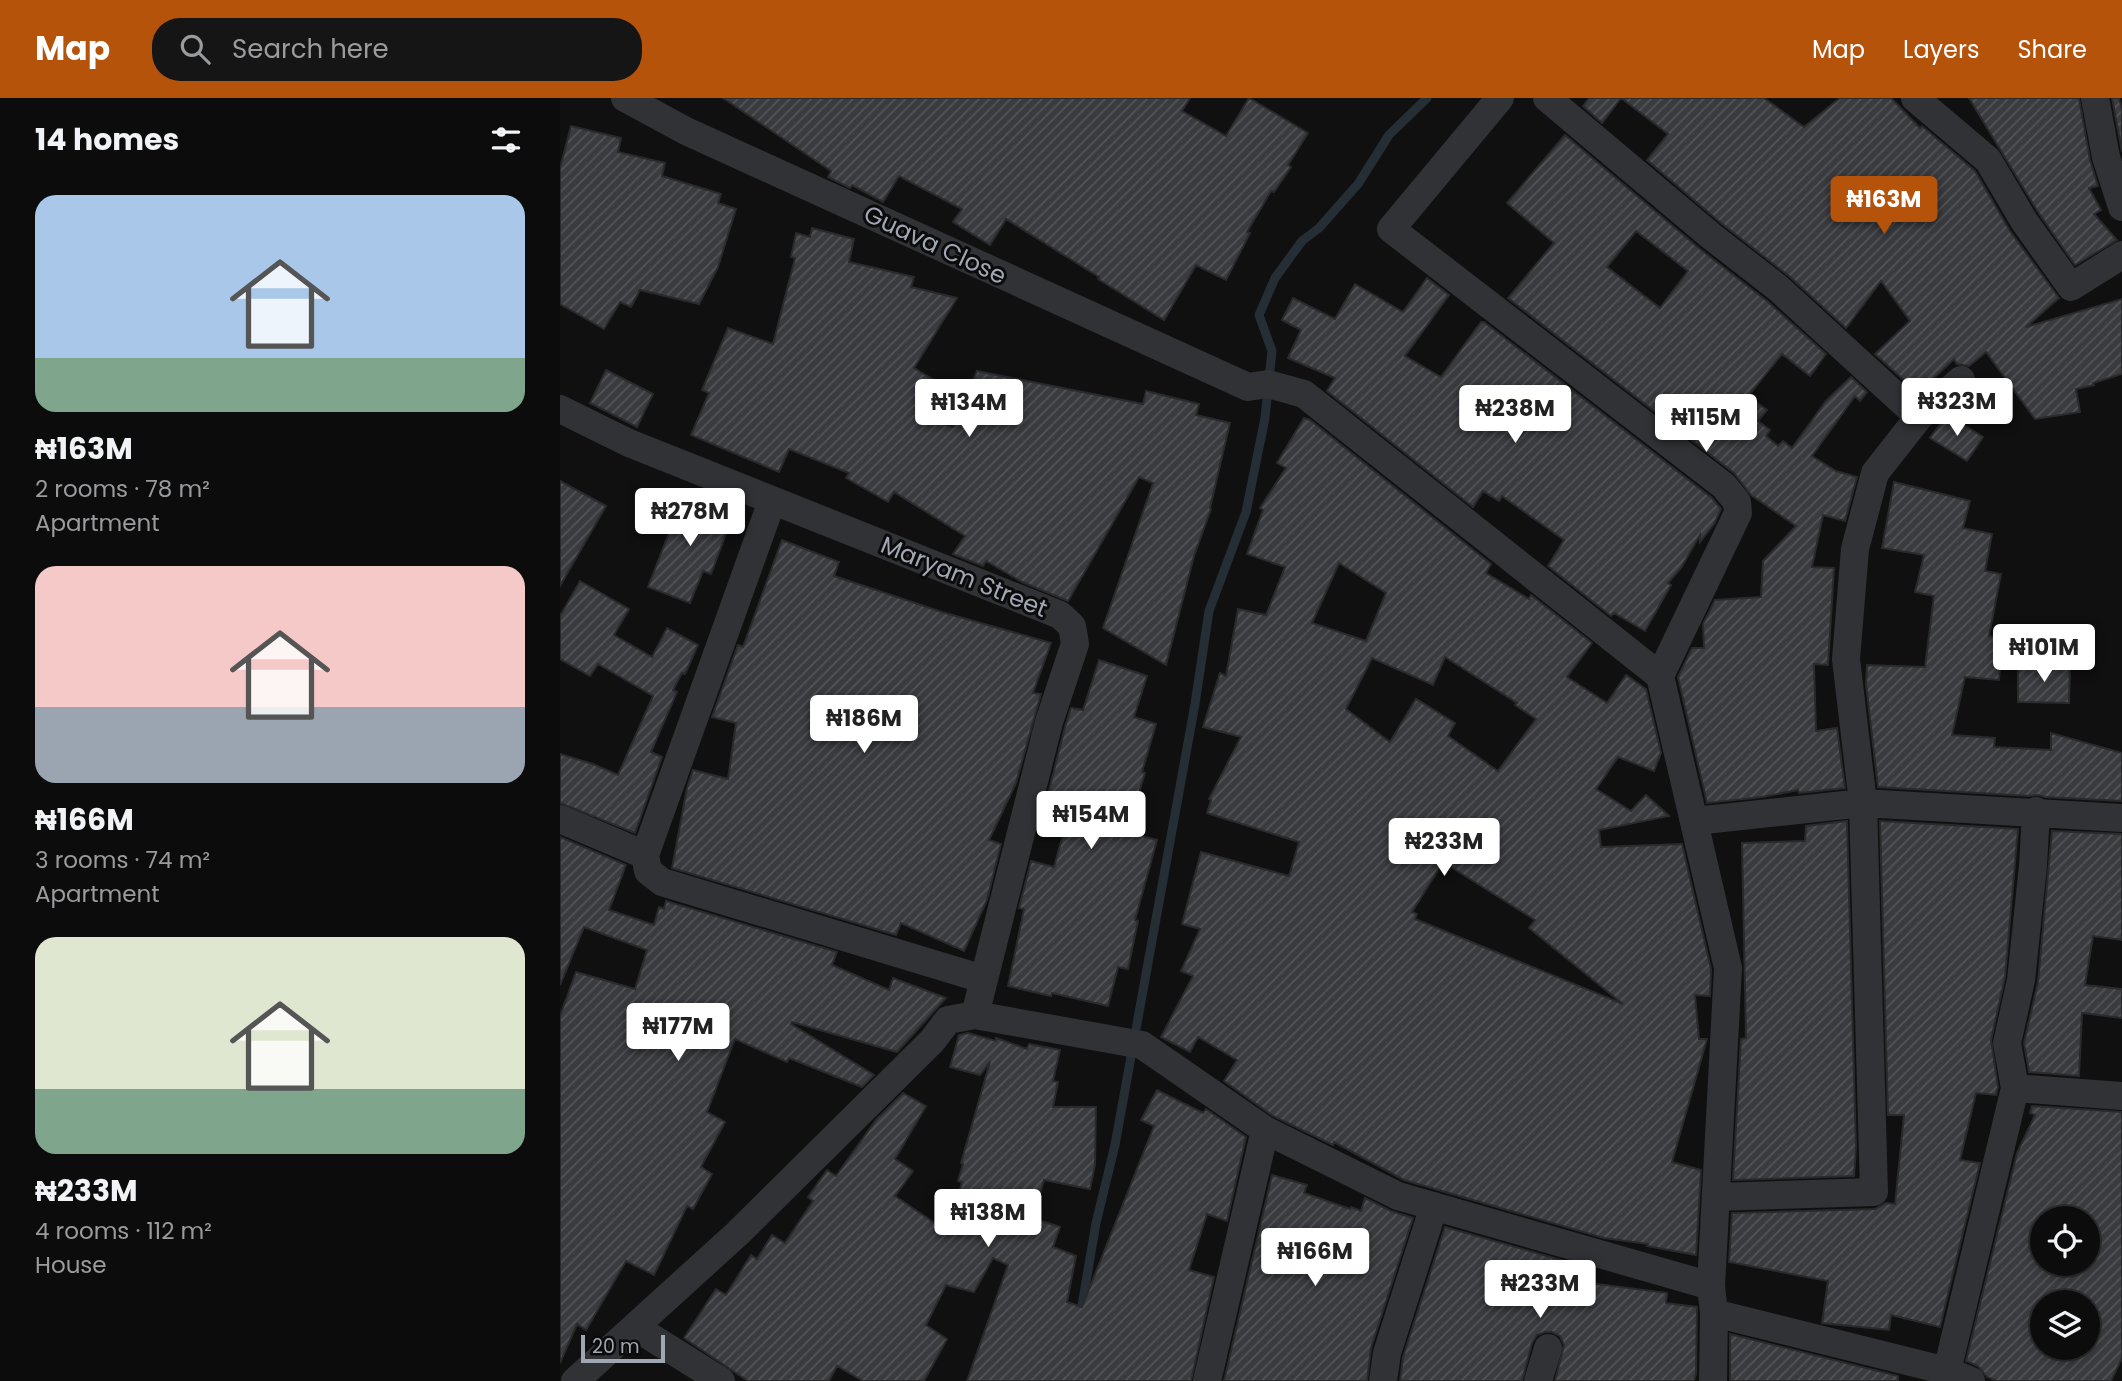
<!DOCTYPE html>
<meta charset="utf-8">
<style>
body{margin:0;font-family:Poppins,sans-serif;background:#151516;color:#f1f3f6;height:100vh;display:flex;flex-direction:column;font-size:26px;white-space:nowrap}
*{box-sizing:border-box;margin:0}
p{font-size:23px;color:#9a9b9d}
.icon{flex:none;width:38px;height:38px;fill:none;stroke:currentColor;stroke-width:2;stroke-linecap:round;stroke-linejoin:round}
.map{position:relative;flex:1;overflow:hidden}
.panel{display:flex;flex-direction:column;background:#0c0c0d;width:560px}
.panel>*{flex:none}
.fabs{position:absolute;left:1470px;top:1108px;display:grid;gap:14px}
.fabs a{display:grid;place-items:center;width:70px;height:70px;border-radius:50%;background:#0c0c0d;box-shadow:0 4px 10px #0003,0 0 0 2px #2c2c2e;font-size:35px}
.scale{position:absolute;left:21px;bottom:18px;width:84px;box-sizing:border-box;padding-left:7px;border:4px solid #a1a6b3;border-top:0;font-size:19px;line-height:24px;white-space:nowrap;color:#a1a6b3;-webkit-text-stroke:5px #0b0b0c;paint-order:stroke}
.price{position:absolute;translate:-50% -60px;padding:0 16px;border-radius:7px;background:#fff;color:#222;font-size:23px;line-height:46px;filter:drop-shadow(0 2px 4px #0008)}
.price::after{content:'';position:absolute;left:50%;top:42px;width:21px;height:16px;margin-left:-10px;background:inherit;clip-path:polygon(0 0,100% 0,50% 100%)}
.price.on{background:#b45309;color:#fff}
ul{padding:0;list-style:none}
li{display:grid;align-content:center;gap:14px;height:371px;padding:0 35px}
li span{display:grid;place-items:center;height:217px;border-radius:21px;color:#555}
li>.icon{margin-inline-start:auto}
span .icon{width:126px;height:126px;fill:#fffc;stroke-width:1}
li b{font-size:30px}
h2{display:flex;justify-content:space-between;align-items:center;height:84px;padding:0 35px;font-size:30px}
header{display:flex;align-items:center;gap:42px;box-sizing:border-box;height:98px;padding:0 35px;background:#b45309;color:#fff}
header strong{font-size:33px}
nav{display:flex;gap:38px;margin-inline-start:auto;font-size:24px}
.search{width:490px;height:63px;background:#151516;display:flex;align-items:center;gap:18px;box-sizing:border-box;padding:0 24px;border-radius:28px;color:#9a9b9d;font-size:26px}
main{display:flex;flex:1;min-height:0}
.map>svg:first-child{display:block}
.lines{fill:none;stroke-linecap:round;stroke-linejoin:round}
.stream{stroke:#262e35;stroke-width:9}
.building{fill:url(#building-hatch);stroke:#2a2a2d;stroke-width:2;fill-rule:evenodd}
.street{stroke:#313236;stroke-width:28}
.labels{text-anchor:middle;stroke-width:6;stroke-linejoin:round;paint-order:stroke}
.street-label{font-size:24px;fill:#a1a6b3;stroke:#0b0b0c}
</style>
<header>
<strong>Map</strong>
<div class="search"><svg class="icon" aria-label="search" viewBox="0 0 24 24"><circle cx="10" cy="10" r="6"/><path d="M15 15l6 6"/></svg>Search here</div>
<nav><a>Map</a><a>Layers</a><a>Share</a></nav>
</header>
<main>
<section class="panel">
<h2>14 homes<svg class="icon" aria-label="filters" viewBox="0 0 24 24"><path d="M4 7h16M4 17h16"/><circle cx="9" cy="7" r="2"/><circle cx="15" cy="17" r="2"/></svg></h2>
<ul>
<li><span style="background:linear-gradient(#a9c7e8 75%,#7fa58c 0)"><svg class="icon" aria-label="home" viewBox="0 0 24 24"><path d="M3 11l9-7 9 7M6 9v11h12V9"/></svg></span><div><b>₦163M</b><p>2 rooms · 78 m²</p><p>Apartment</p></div></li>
<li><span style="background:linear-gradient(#f6c9c9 65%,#9aa5b1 0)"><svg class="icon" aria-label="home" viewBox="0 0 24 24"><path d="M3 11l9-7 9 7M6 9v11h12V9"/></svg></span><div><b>₦166M</b><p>3 rooms · 74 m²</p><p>Apartment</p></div></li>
<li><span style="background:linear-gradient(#dfe7d0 70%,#7fa58c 0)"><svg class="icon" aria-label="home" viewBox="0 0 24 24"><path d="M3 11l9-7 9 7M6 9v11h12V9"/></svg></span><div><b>₦233M</b><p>4 rooms · 112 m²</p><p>House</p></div></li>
</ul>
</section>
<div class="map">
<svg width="1562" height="1283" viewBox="0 0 1562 1283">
<defs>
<pattern id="building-hatch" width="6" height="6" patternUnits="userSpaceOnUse" patternTransform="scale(1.75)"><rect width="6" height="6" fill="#3a3b3f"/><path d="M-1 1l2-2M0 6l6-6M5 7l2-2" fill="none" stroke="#535458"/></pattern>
</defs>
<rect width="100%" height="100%" fill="#101011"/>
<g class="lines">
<!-- stream -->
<path class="stream" d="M 520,1219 L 536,1125 L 555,1047 L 635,606 L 649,513 L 686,414 L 705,320 L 712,253 L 699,217 L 715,180 L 742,143 L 759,130 L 798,86 L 829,37 L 867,0"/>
</g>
<!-- building -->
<path class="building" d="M 163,0 L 630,0 L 622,13 L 666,38 L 689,0 L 748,35 L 728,67 L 731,69 L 714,94 L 711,93 L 687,134 L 690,135 L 666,182 L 636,167 L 604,222 L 538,181 L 539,179 L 446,121 L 430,147 L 393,124 L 402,111 L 339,78 L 323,104 L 292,87 L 290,90 L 268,79 L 271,73 Z
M 1029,0 L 1204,0 L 1244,29 L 1280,0 L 1331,0 L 1360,30 L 1362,28 L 1415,73 L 1450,133 L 1499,200 L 1466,229 L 1562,201 L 1562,276 L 1533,285 L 1534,287 L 1516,291 L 1520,314 L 1475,321 L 1426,254 L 1409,268 L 1397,266 L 1394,261 L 1358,295 L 1315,256 L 1350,223 L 1321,183 L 1286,230 L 1229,178 L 1161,125 L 1087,62 L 1108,36 L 1061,0 L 1042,25 L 1023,8 Z
M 1409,0 L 1519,0 L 1530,62 L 1538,88 L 1529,90 L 1541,112 L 1534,116 L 1557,142 L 1515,167 L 1478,114 Z
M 1552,0 L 1559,0 L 1562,11 L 1562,54 Z
M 11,28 L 61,40 L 58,54 L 105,65 L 102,78 L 161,96 L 158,105 L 176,111 L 158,169 L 139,206 L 80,192 L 71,209 L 60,204 L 44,231 L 0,206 L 0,70 Z
M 1005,37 L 1140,151 L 1207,203 L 1266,256 L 1250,278 L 1222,256 L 1188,298 L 1207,312 L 1198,323 L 1210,332 L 1206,338 L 1218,348 L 1223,343 L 1232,350 L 1266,303 L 1291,279 L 1307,294 L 1300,303 L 1295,298 L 1252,358 L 1276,373 L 1297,379 L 1285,423 L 1263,417 L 1252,469 L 1274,470 L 1268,567 L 1254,566 L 1256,633 L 1277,630 L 1285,690 L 1239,695 L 1238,692 L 1202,699 L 1147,705 L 1118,579 L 1132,550 L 1144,550 L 1143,526 L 1155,502 L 1201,499 L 1203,463 L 1236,428 L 1191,397 L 1174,375 L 948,200 L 994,145 L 947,105 ZM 1076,133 L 1128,173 L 1100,210 L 1047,169 Z
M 252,130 L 294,141 L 289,164 L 354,179 L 351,189 L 397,200 L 354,270 L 384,288 L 376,323 L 393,329 L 417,273 L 583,306 L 586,293 L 639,306 L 636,317 L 670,325 L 650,410 L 651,411 L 634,458 L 606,567 L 543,530 L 593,385 L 579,379 L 508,503 L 462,484 L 426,463 L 423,468 L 393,456 L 405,438 L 334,394 L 328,404 L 286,380 L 289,375 L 229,351 L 219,374 L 131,337 L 149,295 L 142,292 L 168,230 L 213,246 L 235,160 L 231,159 L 236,135 L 250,139 Z
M 867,180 L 889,197 L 845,258 L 881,279 L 921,224 L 924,224 L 1152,400 L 1161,411 L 1154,426 L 1140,444 L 1140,437 L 1121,470 L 1108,485 L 1111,487 L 1085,533 L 1054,515 L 1051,518 L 988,468 L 1004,442 L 942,398 L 939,403 L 923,393 L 913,409 L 767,293 L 775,280 L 728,260 L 741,232 L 722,222 L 733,200 L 775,221 L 795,186 L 843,214 Z
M 46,272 L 93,296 L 77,329 L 30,305 Z
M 1387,316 L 1423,339 L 1407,363 L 1370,340 Z
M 744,320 L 750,322 L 931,466 L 926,475 L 969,501 L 971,497 L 1032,545 L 1007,579 L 1047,605 L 1066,577 L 1086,591 L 1101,655 L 1094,673 L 1058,659 L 1036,691 L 1071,713 L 1086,697 L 1109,718 L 1039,732 L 1041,749 L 1122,746 L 1151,871 L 1150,898 L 1135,897 L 1139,941 L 1147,941 L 1112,1064 L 1141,1072 L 1136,1157 L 1087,1148 L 1088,1146 L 1044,1140 L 844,1082 L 774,1044 L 773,1047 L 713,1018 L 664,983 L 677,962 L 638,939 L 630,954 L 601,939 L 633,878 L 621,873 L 640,831 L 622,826 L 641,754 L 729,778 L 739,744 L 647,715 L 651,702 L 649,701 L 681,639 L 643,629 L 660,575 L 666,578 L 678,511 L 706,517 L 725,469 L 687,456 L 703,412 L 700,410 L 726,370 L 717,365 ZM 779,465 L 826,495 L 806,543 L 752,525 ZM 885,559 L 957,605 L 955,607 L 976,621 L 938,673 L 888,638 L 895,625 L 856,601 L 830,644 L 786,611 L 812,560 L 873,587 ZM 883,764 L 975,822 L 969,830 L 1063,906 L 855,821 L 857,816 L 852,814 Z
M 0,383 L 46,408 L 0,488 Z
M 1334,384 L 1410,403 L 1403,430 L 1432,436 L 1425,473 L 1441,476 L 1429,538 L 1443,539 L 1439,582 L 1405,579 L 1392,637 L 1435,640 L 1434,649 L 1491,652 L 1491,635 L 1562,655 L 1562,703 L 1485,699 L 1478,697 L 1469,698 L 1318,689 L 1306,586 L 1307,567 L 1365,569 L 1374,498 L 1355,494 L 1364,457 L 1322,450 Z
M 128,394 L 148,402 L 146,407 L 173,417 L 151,476 L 143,473 L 130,505 L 88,489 L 118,412 Z
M 222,442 L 279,464 L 274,478 L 382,514 L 491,545 L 473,595 L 481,596 L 456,685 L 429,742 L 441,746 L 427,802 L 404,853 L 341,825 L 336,837 L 112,770 L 127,690 L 133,672 L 168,681 L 176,625 L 152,619 L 178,547 L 183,549 Z
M 20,483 L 69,511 L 54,537 L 92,559 L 107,530 L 138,547 L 125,576 L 122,575 L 113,592 L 117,594 L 91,654 L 102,659 L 75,735 L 0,705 L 0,656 L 33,666 L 58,677 L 93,598 L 38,566 L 30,578 L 0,561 L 0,518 Z
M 539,562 L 587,578 L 574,619 L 596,626 L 582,674 L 585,675 L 567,734 L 597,742 L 575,822 L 578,823 L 568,871 L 558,869 L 548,908 L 492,895 L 491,898 L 448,888 L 464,811 L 459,810 L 471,763 L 494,769 L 512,704 L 488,696 L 505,629 L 511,610 L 523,612 Z
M 1458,568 L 1510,568 L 1509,605 L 1458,604 Z
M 1287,723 L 1296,1050 L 1294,1078 L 1173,1082 L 1181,941 L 1186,940 L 1182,745 L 1245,743 L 1246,728 Z
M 1320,723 L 1458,731 L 1445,879 L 1431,942 L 1438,989 L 1436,997 L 1416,995 L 1400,1062 L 1420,1065 L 1380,1229 L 1331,1217 L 1329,1232 L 1262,1225 L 1268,1183 L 1169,1164 L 1172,1115 L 1315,1111 L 1326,1105 L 1335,1106 L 1344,1017 L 1328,1017 Z
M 1492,733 L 1562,736 L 1562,842 L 1533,838 L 1525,887 L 1562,891 L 1562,920 L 1522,915 L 1519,978 L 1469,974 L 1464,945 L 1478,884 Z
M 0,739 L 66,767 L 49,812 L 94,827 L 99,809 L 104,811 L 106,803 L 277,854 L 272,867 L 329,892 L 333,880 L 386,900 L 337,954 L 232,924 L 231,926 L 314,977 L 302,989 L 229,960 L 227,964 L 175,941 L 147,1014 L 165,1024 L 141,1069 L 152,1076 L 133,1111 L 127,1108 L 94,1177 L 66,1163 L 26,1232 L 17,1226 L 0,1265 L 0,918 L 16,874 L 75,891 L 87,852 L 24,829 L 0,887 Z
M 408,935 L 436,943 L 436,940 L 467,951 L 469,946 L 500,952 L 493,983 L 498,984 L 493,1009 L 536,1009 L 535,1067 L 530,1091 L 484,1082 L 473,1120 L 500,1129 L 493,1149 L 516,1158 L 507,1204 L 522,1209 L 594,1028 L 581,1022 L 597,992 L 643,1015 L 646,1011 L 686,1039 L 667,1123 L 647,1116 L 629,1172 L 654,1179 L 631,1283 L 407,1283 L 448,1167 L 433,1160 L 414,1194 L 386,1187 L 366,1227 L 387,1241 L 364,1283 L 303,1283 L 277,1268 L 269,1283 L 188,1283 L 124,1240 L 156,1191 L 166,1197 L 191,1157 L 197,1161 L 212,1137 L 225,1145 L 253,1103 L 248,1099 L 267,1072 L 276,1078 L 316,1022 L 343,995 L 366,1008 L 335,1061 L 353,1073 L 335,1098 L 388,1134 L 402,1084 L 398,1083 L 403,1066 L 401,1065 L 430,964 L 420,977 L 390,969 L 399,937 Z
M 1472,1008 L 1562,1014 L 1562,1260 L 1551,1283 L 1437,1283 L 1427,1279 L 1418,1268 L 1406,1263 L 1457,1055 L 1475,1017 L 1470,1015 ZM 1482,1120 L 1528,1120 L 1528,1166 L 1482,1166 ZM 1482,1204 L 1528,1204 L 1528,1250 L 1482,1250 Z
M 712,1077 L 747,1087 L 744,1095 L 790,1111 L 791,1109 L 801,1113 L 805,1100 L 831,1113 L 853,1120 L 811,1250 L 807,1283 L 664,1283 Z
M 885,1129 L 1033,1171 L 1030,1185 L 1107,1195 L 1106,1205 L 1137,1209 L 1136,1276 L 1134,1283 L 995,1283 L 1004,1247 L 1000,1238 L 992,1234 L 985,1234 L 977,1237 L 972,1245 L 962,1283 L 840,1283 L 843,1259 Z
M 1170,1236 L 1338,1278 L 1338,1283 L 1170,1283 Z"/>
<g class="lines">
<!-- street -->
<path class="street" d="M 65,0 L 126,33 L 688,289 L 708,286 L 744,296 L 1100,578 L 1168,870 L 1151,1188 L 1154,1215 L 1153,1283
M 940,0 L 831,131 L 1164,388 L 1177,404 L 1178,415 L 1100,578
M 987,0 L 1151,138 L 1218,190 L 1359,319
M 1355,0 L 1428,62 L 1464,123 L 1511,189 L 1562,157
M 1535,0 L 1546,59 L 1562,109
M 0,311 L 69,345 L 500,517 L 512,528 L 515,546 L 489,624 L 415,917
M 212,403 L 85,757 L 88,773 L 102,784 L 423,881
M 0,721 L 85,757
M 1135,723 L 1303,705 L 1562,720
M 1455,990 L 1562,998
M 1156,1099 L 1314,1094 L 1303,705 L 1286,561 L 1295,451 L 1315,375 L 1359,319 L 1401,282
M 1154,1215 L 1387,1273 L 1411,1283
M 75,1229 L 161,1283
M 1387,1273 L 1455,990 L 1447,945 L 1461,882 L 1473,768 L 1476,713
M 15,1283 L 178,1135 L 372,943 L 388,922 L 415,917 L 582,947 L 705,1032 L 838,1098 L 1151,1188
M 647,1283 L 705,1032
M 823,1283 L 827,1255 L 874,1108
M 978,1283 L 988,1250"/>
</g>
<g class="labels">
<!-- street labels -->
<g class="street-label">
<text transform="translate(375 147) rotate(25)" y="8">Guava Close</text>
<text transform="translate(404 479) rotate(22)" y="8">Maryam Street</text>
</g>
</g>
</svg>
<div class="fabs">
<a><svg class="icon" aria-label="locate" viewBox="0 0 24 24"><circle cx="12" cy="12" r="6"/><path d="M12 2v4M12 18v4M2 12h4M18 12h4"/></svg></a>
<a><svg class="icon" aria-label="layers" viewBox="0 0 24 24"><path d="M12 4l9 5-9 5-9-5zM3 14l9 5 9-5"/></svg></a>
</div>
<div class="scale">20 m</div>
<b class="price on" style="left:1324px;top:138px">₦163M</b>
<b class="price" style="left:1397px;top:340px">₦323M</b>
<b class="price" style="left:409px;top:341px">₦134M</b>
<b class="price" style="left:955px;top:347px">₦238M</b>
<b class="price" style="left:1146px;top:356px">₦115M</b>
<b class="price" style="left:130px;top:450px">₦278M</b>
<b class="price" style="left:1484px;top:586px">₦101M</b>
<b class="price" style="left:304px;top:657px">₦186M</b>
<b class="price" style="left:531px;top:753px">₦154M</b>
<b class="price" style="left:884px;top:780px">₦233M</b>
<b class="price" style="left:118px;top:965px">₦177M</b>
<b class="price" style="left:428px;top:1151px">₦138M</b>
<b class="price" style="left:755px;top:1190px">₦166M</b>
<b class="price" style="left:980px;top:1222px">₦233M</b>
</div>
</main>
